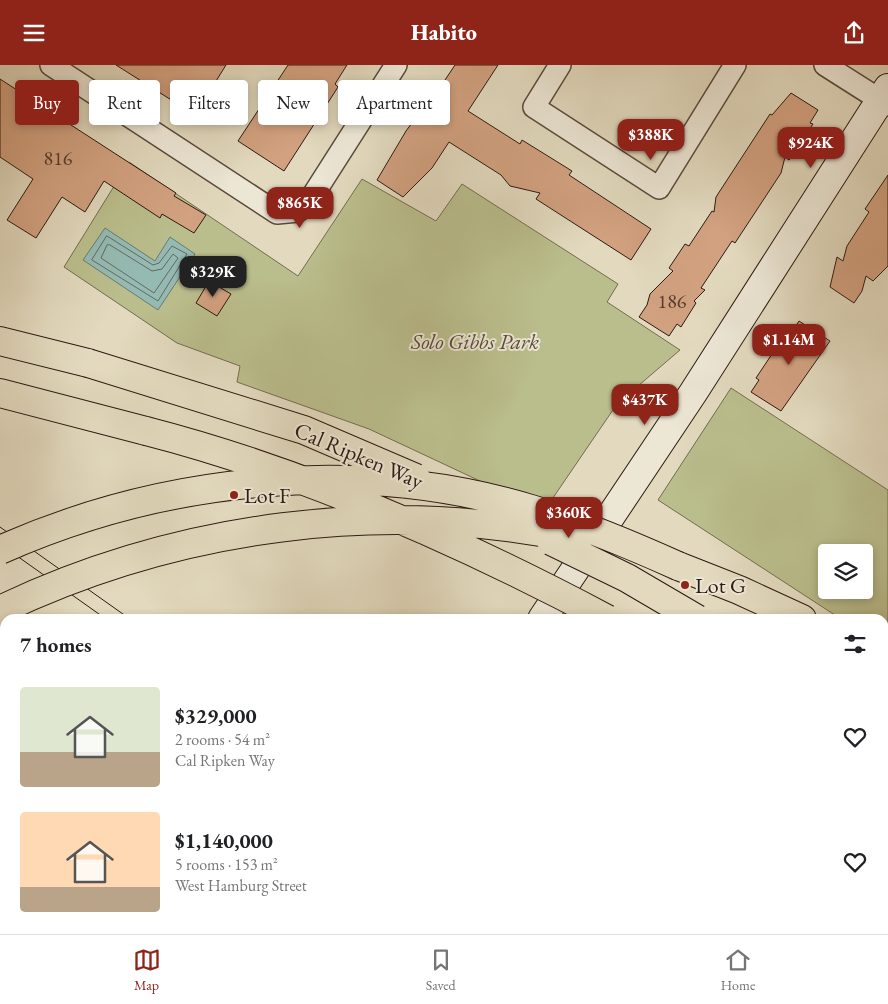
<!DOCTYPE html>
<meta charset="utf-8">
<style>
body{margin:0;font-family:"EB Garamond",serif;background:#f6f6f6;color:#202124;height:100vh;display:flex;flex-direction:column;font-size:19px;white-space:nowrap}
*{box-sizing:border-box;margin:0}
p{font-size:16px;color:#757577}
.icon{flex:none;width:28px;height:28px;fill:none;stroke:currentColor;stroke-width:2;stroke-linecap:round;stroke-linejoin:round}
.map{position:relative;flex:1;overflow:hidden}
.panel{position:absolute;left:0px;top:549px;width:889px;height:321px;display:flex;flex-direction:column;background:#fff;border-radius:15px 15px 0 0;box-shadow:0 2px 8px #0003}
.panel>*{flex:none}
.guide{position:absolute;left:15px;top:15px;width:500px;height:45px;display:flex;gap:10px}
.tools{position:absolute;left:818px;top:479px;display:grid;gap:10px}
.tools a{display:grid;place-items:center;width:55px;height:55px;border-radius:5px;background:#fff;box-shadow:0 2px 8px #0003;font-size:25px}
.price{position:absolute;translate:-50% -42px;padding:0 11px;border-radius:10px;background:#8f2418;color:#fff;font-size:16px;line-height:32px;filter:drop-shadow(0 1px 2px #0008)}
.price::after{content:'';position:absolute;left:50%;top:30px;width:15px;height:11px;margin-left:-8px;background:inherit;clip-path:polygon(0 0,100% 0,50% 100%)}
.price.selected{background:#222;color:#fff}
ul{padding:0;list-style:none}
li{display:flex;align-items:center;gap:15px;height:125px;padding:0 20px}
li span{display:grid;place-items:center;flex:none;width:140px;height:100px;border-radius:5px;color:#555}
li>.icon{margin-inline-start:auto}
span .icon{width:60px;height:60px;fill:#fffc;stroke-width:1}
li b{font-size:21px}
h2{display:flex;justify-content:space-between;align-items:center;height:60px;padding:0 20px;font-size:21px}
.pill{padding:0 18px;border-radius:5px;background:#fff;box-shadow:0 2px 8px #0003;font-size:18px;line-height:45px}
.pill.selected{background:#8f2418;color:#fff}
header{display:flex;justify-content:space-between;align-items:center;height:65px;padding:0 20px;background:#8f2418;color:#fff;font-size:22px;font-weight:800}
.tab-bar{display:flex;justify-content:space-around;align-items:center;height:70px;border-top:1px solid #e0e0e0;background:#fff;font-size:14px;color:#757577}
.tab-bar a{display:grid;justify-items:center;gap:2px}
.tab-bar .selected{color:#8f2418}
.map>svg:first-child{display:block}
.green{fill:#babd8c;stroke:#746c4e;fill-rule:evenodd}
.water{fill:#95bab2;stroke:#6b7a72}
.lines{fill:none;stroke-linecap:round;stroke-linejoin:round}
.shore{stroke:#616a62;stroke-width:1}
.building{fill:#d2a180;stroke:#2d1a11}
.street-casing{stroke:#5a4a3c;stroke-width:24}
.secondary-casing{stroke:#2d1a11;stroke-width:30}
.highway-casing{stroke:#2d1a11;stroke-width:30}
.street{stroke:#ece6d5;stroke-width:21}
.secondary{stroke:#ece6d5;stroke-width:28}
.highway{stroke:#e2d9be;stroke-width:28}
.tram{stroke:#2d1a11;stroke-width:1}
.rail-casing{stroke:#2d1a11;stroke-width:5.5}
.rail{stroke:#ece6d5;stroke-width:4;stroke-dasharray:11;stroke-linecap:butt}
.highway-bridge-casing{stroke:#2d1a11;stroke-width:30;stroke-linecap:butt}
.highway-bridge{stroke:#e2d9be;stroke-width:28}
.poi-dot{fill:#8f2418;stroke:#ece6d5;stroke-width:2}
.labels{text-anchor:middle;stroke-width:4;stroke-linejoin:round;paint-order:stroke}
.number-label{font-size:20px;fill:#563c2d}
.park-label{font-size:22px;font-style:italic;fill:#574b36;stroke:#ece6d5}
.street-label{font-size:22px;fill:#2d1a11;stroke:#ece6d5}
.poi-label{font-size:22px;fill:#2d1a11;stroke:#ece6d5;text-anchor:start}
</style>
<header><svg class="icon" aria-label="menu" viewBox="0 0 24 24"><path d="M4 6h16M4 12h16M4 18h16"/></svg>Habito<svg class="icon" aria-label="share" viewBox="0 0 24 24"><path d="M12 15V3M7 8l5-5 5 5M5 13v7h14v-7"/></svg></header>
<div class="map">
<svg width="888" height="869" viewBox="0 0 888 869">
<rect width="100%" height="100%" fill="#e2d9be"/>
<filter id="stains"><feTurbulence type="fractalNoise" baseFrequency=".004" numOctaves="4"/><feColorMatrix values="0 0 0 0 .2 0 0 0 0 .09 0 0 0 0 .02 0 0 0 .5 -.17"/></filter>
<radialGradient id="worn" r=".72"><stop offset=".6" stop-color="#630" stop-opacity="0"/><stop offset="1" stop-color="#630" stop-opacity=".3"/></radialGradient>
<!-- green -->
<path class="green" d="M 129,97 L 298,211 L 362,114 L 436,156 L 462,119 L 618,219 L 607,237 L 680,285 L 617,339 L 544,446 L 369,364 L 237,317 L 240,301 L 177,278 L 64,202 Z
M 731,323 L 888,425 L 888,584 L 884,582 L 884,554 L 841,554 L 658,435 ZM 826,488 L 864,488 L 864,525 L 826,525 Z"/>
<!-- water -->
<path class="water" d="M 105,163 L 155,196 L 170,172 L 195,189 L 158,245 L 83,195 Z"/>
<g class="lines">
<!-- shore -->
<path class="shore" d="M 107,171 L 153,200 L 159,198 L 172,181 L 187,189 L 158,236 L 92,195 Z
M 110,180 L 152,206 L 162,204 L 173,189 L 178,193 L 154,228 L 101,193 L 107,180 Z"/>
</g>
<!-- building -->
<path class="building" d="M 116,0 L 226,0 L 195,50 Z
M 288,0 L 347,0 L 335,19 L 338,22 L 284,106 L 238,76 Z
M 455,0 L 498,0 L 468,46 L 520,79 L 522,75 L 572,106 L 569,110 L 651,164 L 631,195 L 536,134 L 540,128 L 510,121 L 501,110 L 449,77 L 432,103 L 403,132 L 377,115 L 406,66 L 423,43 L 425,45 Z
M 0,14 L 176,128 L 174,131 L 206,150 L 194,168 L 162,149 L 160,153 L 104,116 L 85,147 L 62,132 L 36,173 L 7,155 L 33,114 L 0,92 Z
M 791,28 L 818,45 L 810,58 L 813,59 L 789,95 L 785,92 L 781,108 L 735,178 L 732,176 L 701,223 L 705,225 L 694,236 L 696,238 L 681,262 L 677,259 L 669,271 L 639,252 L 647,240 L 650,229 L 673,206 L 669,203 L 685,179 L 689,181 L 712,146 L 714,147 L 716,132 L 770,49 L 772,50 Z
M 888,110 L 888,201 L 873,216 L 866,211 L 862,226 L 854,238 L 830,222 L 837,192 L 843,196 L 847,181 L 869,147 L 865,144 Z
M 209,216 L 231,229 L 217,251 L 196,238 Z
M 799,256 L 830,276 L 781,346 L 751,327 L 759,315 L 756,313 L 780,277 L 784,279 Z"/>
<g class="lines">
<!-- street casing -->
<g class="street-casing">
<path id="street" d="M 51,0 L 277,148 L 298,146 L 308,138 L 396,0
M 560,0 L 534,42 L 659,123 L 735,0
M 825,0 L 888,40"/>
</g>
<!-- secondary casing -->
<g class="secondary-casing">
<path id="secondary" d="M 542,554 L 693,328 L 888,23
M 339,869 L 342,865"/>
</g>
<!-- highway casing -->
<g class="highway-casing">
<path id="highway" d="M 0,276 L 88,298
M 0,328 L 146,366
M 678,501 L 739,525 L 802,554
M 884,602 L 888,604
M 0,655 L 5,653
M 884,671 L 888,674
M 884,729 L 888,732
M 884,753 L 888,755"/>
</g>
<!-- street -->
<use href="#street" class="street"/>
<!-- secondary -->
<use href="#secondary" class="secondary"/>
<!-- highway -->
<use href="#highway" class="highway"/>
<!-- tram -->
<path class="tram" d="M 0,462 L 130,554
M 0,479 L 106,554
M 554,865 L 560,869
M 581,865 L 586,869"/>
<!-- rail casing -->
<g class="rail-casing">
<path id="rail" d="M 0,555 L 5,558
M 0,639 L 5,643
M 0,660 L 5,665
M 289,865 L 297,869
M 327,865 L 335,869
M 477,865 L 483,869"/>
</g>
<!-- rail -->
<use href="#rail" class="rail"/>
<!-- highway-bridge casing -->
<g class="highway-bridge-casing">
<path id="highway-bridge" d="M 88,298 L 304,365 L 416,413
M 146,366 C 306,407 462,477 607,554
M 551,476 L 627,513 L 697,554
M 0,485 C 164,412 358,392 531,444 C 582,459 629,479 678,501
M 0,545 C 178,460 384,433 578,474"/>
</g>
<!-- highway-bridge -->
<use href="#highway-bridge" class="highway-bridge"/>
</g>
<!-- markers -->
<g class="poi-dot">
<circle cx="234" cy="430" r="5"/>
<circle cx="685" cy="520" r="5"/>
</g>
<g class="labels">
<!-- number labels -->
<g class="number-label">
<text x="58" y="100">816</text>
<text x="672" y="243">186</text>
</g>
<!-- park labels -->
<g class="park-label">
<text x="475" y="284">Solo Gibbs Park</text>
</g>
<!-- street labels -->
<g class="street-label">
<text transform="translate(359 390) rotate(23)" y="8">Cal Ripken Way</text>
</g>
<!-- poi labels -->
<g class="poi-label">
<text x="244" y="438">Lot F</text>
<text x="695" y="528">Lot G</text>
</g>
</g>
<rect width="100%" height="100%" filter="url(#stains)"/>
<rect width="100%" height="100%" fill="url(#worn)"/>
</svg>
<div class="tools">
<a><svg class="icon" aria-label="layers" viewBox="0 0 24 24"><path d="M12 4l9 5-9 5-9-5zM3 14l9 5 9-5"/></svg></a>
</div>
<b class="price" style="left:651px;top:96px">$388K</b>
<b class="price" style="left:811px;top:104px">$924K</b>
<b class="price" style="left:300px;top:164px">$865K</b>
<b class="price selected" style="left:213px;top:233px">$329K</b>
<b class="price" style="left:789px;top:301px">$1.14M</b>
<b class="price" style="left:645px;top:361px">$437K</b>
<b class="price" style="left:569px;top:474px">$360K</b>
<div class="guide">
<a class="pill selected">Buy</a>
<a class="pill">Rent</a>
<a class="pill">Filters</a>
<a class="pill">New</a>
<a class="pill">Apartment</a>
</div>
<section class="panel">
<h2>7 homes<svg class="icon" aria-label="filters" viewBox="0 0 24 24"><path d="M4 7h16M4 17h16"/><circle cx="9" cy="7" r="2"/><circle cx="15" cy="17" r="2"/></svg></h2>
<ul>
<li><span style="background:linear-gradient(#dfe7d0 65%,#b9a48a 0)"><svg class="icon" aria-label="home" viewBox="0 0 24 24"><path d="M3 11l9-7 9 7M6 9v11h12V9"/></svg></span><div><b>$329,000</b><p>2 rooms · 54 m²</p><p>Cal Ripken Way</p></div><svg class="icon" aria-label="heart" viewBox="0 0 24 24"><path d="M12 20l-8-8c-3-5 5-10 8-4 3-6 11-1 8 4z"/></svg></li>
<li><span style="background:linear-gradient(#ffd9b3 75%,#b9a48a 0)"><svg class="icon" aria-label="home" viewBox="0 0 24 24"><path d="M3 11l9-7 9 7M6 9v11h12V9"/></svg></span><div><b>$1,140,000</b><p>5 rooms · 153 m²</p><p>West Hamburg Street</p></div><svg class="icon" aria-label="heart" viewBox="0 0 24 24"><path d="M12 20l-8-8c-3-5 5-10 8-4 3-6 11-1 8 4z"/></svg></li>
</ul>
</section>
</div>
<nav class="tab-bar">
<a class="selected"><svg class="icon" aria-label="map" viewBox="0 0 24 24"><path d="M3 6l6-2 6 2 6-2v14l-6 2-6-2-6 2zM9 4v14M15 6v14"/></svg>Map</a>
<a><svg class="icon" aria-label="saved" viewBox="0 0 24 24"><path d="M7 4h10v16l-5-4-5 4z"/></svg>Saved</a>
<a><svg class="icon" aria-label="home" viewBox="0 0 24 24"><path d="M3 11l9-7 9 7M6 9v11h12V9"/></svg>Home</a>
</nav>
